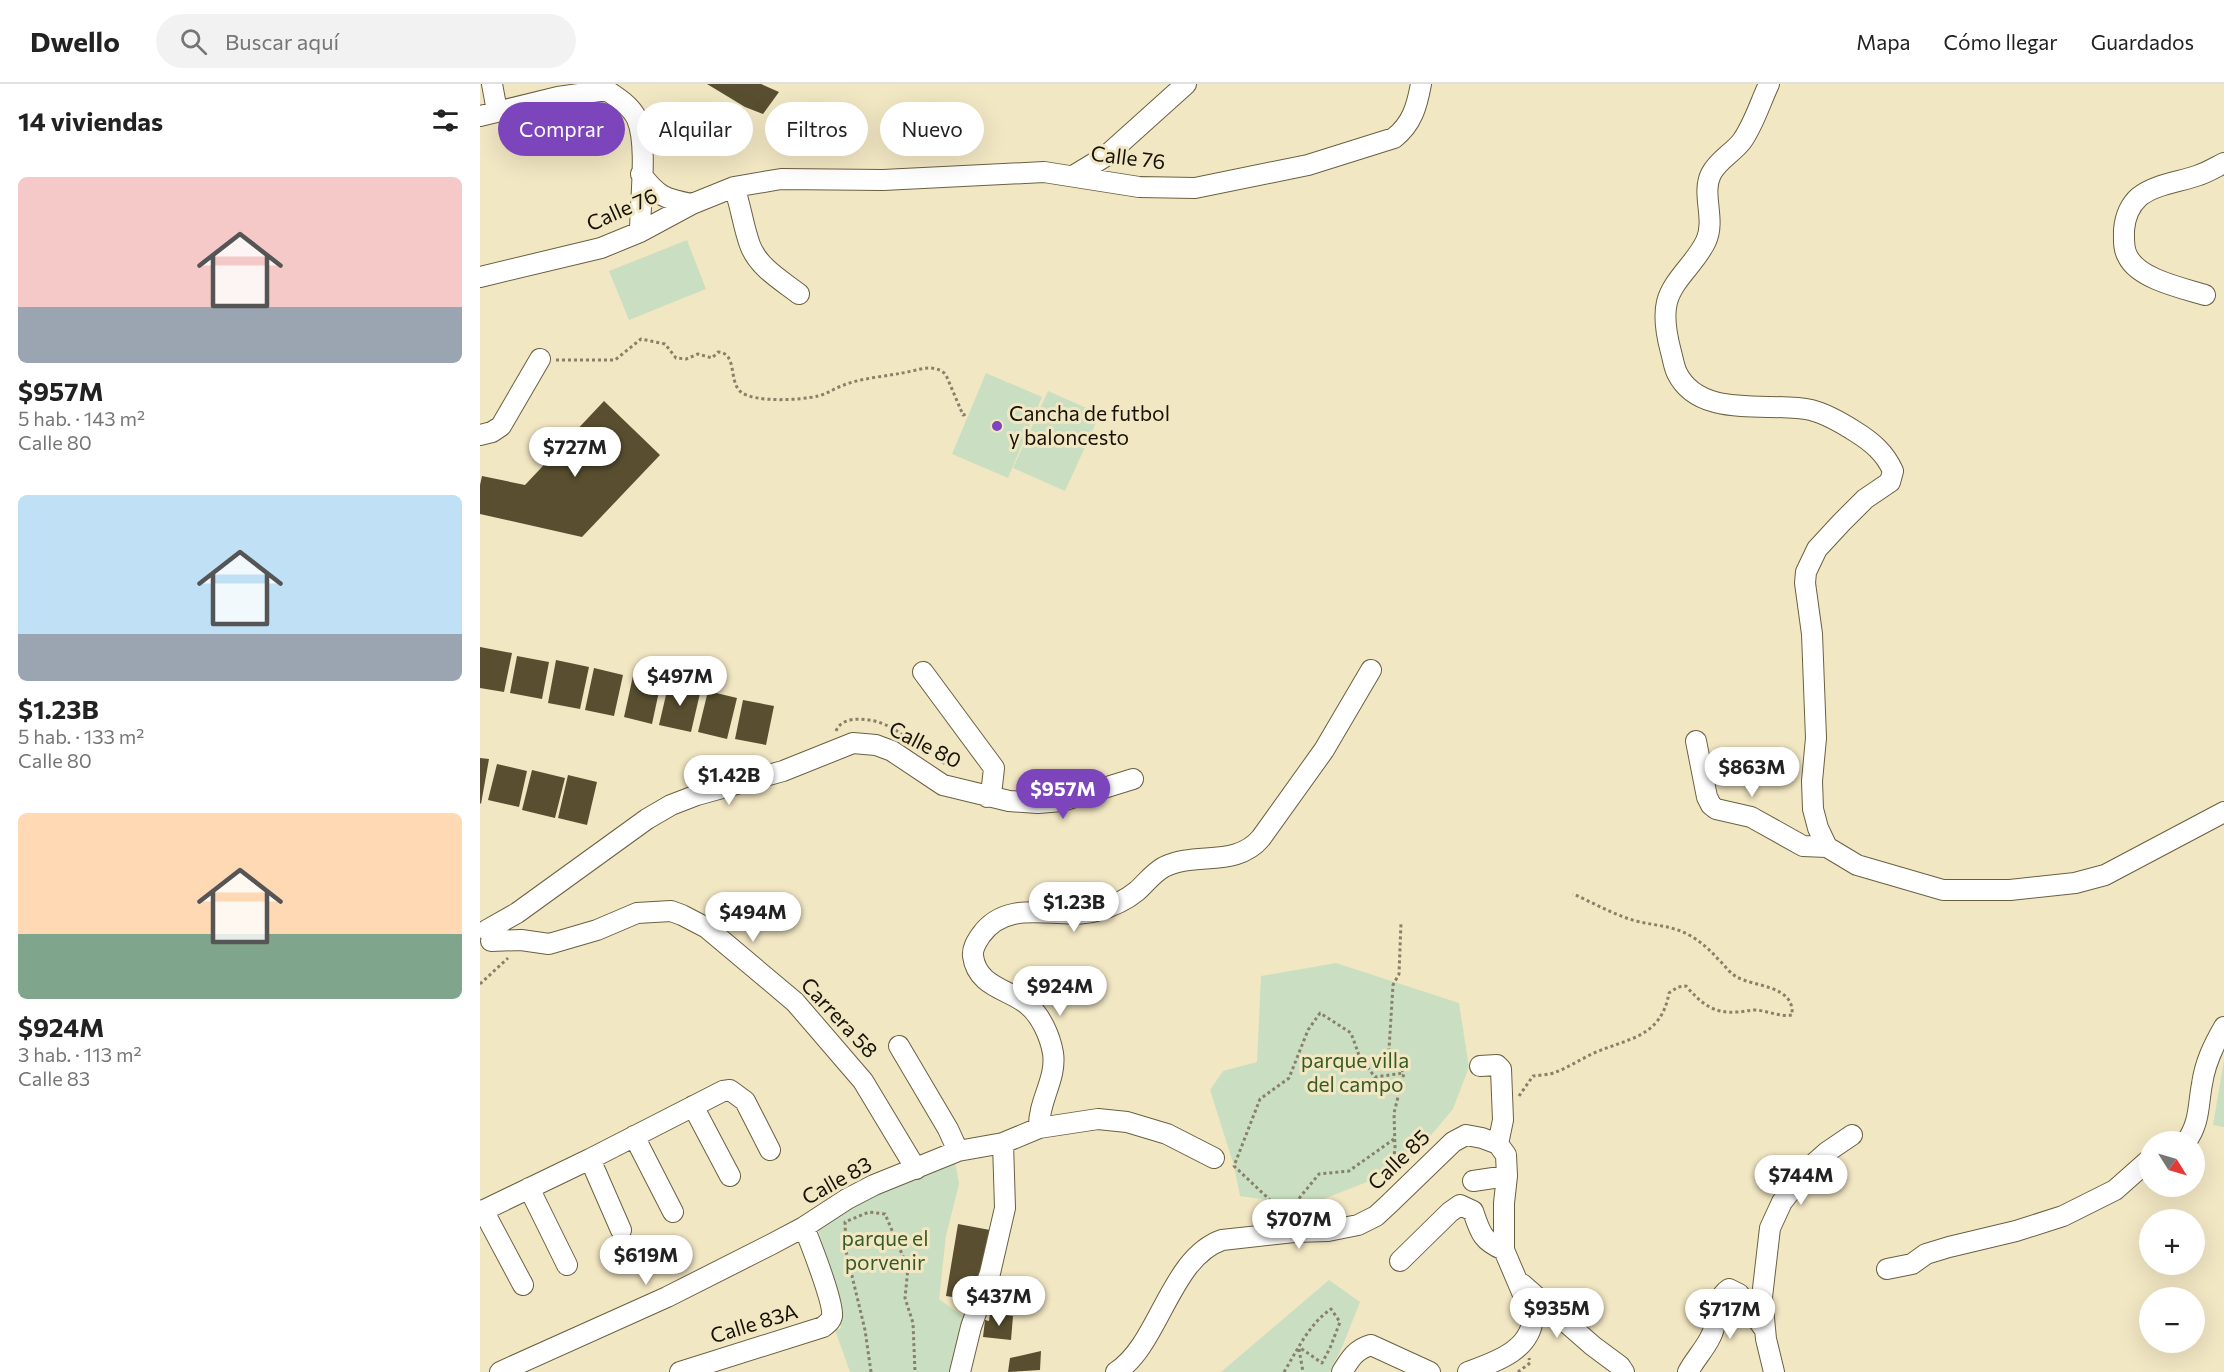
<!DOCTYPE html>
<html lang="es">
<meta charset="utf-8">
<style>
body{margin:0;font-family:Commissioner,sans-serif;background:#f2f2f2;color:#222;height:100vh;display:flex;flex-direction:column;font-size:22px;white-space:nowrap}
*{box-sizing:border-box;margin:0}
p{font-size:20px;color:#767676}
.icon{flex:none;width:33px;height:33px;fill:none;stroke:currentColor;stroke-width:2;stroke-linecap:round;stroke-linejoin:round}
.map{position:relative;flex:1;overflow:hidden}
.sheet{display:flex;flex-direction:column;background:#fff;width:480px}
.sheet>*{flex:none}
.hud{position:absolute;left:18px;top:18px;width:570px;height:54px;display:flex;gap:12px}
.needle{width:39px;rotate:127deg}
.controls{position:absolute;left:1659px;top:1047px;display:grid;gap:12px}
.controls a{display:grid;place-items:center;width:66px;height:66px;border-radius:50%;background:#fff;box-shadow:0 6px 24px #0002;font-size:30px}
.price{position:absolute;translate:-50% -51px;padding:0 14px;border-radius:21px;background:#fff;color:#222;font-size:20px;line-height:39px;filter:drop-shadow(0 2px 3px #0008)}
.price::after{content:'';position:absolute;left:50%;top:36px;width:18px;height:14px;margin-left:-9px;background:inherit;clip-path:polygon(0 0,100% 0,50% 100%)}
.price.current{background:#7d45bc;color:#fff}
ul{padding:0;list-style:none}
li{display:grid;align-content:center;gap:12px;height:318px;padding:0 18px}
li span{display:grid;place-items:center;height:186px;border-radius:9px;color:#555}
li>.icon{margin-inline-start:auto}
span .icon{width:108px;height:108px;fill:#fffc;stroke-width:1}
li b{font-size:26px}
h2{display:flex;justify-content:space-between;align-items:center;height:72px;padding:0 18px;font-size:26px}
.chip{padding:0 21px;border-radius:27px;background:#fff;box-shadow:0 6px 24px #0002;font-size:21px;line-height:54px}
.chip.current{background:#7d45bc;color:#fff}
header{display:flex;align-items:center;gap:36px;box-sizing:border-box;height:84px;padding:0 30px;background:#fff;border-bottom:2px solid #e0e0e0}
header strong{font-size:28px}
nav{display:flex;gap:33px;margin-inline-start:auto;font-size:21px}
.search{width:420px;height:54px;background:#f2f2f2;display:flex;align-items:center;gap:15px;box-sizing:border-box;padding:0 21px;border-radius:33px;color:#767676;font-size:22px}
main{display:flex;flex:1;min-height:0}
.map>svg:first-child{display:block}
.green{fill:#cadfc1}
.building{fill:#594f30}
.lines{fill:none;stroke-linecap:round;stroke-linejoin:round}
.minor-casing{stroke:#6a6040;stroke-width:22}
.path{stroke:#888068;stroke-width:3;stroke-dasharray:3 3;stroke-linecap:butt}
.minor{stroke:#fff;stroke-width:20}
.poi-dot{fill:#7d45bc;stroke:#f2e7c3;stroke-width:2}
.labels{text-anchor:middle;stroke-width:6;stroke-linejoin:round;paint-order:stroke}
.street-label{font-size:21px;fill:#161206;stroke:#f2e7c3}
.poi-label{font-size:21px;fill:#161206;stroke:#f2e7c3;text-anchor:start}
.park-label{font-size:21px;fill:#385b25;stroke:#f2e7c3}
</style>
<header>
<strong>Dwello</strong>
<div class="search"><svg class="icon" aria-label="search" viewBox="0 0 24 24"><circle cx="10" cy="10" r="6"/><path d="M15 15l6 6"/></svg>Buscar aquí</div>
<nav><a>Mapa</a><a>Cómo llegar</a><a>Guardados</a></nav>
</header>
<main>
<section class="sheet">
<h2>14 viviendas<svg class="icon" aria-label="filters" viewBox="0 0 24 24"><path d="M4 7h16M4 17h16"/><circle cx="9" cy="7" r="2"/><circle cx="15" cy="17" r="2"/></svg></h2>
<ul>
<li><span style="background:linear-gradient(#f6c9c9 70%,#9aa5b1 0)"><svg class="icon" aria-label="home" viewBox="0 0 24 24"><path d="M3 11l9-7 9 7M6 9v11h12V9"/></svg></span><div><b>$957M</b><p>5 hab. · 143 m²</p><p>Calle 80</p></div></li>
<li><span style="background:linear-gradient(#bfe0f5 75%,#9aa5b1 0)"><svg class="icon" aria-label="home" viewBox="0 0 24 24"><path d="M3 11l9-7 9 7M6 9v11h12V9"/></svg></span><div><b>$1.23B</b><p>5 hab. · 133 m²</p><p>Calle 80</p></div></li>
<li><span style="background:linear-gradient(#ffd9b3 65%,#7fa58c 0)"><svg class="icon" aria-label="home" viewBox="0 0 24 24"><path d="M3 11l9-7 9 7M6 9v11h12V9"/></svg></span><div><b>$924M</b><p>3 hab. · 113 m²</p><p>Calle 83</p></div></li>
</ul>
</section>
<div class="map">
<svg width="1744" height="1288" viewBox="0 0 1744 1288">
<rect width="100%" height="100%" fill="#f2e7c3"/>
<!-- green -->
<path class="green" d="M 207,156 L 226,205 L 149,236 L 129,187 Z
M 506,289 L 562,313 L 528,394 L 472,370 Z
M 568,307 L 620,330 L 585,407 L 533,384 Z
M 856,879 L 979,919 L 989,983 L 973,1025 L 931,1075 L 920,1085 L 826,1122 L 760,1112 L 754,1082 L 730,1006 L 743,987 L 777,978 L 781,892 Z
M 1744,976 L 1744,1043 L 1733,1041 Z
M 475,1077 L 479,1100 L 466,1152 L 459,1215 L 485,1234 L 473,1288 L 370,1288 L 355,1246 L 361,1244 L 337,1140 L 396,1103 Z
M 849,1196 L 880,1218 L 863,1261 L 850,1288 L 741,1288 Z"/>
<!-- building -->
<path class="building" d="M 227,0 L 281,0 L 299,8 L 283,30 L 265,23 Z
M 124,317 L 180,371 L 102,453 L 0,430 L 0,401 L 2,392 L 45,401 Z
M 0,563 L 32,569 L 24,608 L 0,604 Z
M 37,572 L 69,578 L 62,615 L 30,609 Z
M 76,576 L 109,583 L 100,625 L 68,619 Z
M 114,584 L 143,591 L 134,632 L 105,626 Z
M 153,592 L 181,598 L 172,640 L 144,633 Z
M 189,598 L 221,605 L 211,648 L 179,641 Z
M 228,607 L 257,614 L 247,655 L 218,648 Z
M 263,616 L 294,622 L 286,661 L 255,655 Z
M 0,674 L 9,675 L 1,720 L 0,719 Z
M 17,680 L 47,687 L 39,723 L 8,716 Z
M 52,686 L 85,694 L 75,734 L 42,726 Z
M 88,691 L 117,698 L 107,741 L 78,734 Z
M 478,1140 L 510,1146 L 498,1217 L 466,1212 Z
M 510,1229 L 533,1232 L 531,1256 L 503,1253 L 505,1236 L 509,1237 Z
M 561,1267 L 560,1286 L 528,1288 L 530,1274 Z"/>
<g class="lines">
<!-- minor casing -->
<g class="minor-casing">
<path id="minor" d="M 12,0 L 17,27
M 1289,0 C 1280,19 1274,40 1262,57 C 1253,69 1238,76 1231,90 C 1221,110 1236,135 1226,157 C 1216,179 1193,195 1187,218 C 1183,234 1187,253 1191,268 C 1193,275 1194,283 1197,289 C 1220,336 1290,317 1331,326 C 1347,330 1362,339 1376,348 C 1392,358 1405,369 1413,387 L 1410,398 L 1385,415 L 1361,439 L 1337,465 L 1326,488 L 1325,499 L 1332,550 L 1336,654 L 1332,697 L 1333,725 L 1338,744 L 1347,763 L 1377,781 L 1463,806 L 1530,806 L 1595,799 L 1625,791 L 1744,728
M 126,6 C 137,13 151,22 157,35 C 168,61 160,118 160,148
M 0,32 L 78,13 L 126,6
M 161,90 C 177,112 185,115 212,120
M 593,92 L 626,72 L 706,0
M 254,103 C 261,122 263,142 270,161 C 278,183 301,196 319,210
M 0,193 L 121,164 L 160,148 L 212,120 L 254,103 L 301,95 L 403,96 L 564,88 L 659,103 L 715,104 L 828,81 L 914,54 C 932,40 937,22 941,0
M 1725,211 C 1702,204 1659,195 1648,173 C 1643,165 1644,155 1644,146 C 1645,134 1649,122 1659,113 C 1675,100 1700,98 1719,91 C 1728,88 1736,83 1744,79
M 0,351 L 12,348 L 21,342 L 60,275
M 443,588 L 514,684 L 512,702 L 507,713
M 1216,657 L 1227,713 L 1231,721 L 1236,725 L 1271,733 L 1323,762 L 1347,763
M 7,846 L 37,829 L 167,735 L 191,721 L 217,711 L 303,687 L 373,659 L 396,661 L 412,667 L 463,701 L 529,717 L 558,719 L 582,717 L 653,695
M 11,857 L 41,856 L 69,860 L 117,846 L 157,829 L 191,827 L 202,831 L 227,844 L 315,918 L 383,997 L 436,1085
M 419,962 L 468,1045 L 478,1067
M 1000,982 L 1017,981 L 1021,985 L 1023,1036 L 1018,1060
M 213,1022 L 250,1092
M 559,1044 C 558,1017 577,995 573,969 C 570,952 561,932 548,921 C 529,905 497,903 493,872 C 492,864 497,857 501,851 C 529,812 578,837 616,827 C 631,823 645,817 657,807 C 666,799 673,789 684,783 C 716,767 756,784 781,754 L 844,666 L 891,586
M 154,1052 L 193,1128
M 1706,1058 C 1720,1039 1718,1021 1722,1000 C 1725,979 1733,962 1744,943
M 110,1075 L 141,1146
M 993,1097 L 1027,1092
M 49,1104 L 87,1181
M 3,1126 L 43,1201
M 0,1128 L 110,1075 L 243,1007 L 250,1006 L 265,1017 L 290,1066
M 920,1177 L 970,1128 L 980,1121 L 993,1127 C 1000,1148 1002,1157 1024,1166
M 1407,1185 L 1432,1180 L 1446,1170 L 1469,1163 L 1536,1147 L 1583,1132 L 1635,1106 L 1670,1075
M 1042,1200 L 1113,1262 L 1140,1282 L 1144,1288
M 20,1288 L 187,1213 L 290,1161 L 324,1143 L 367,1115 L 394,1101 L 478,1067 L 523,1059 L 559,1044 L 618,1035 L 647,1038 L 687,1050 L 734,1074
M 200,1288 L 343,1243 C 347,1240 351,1237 352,1232 C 354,1219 330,1158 324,1143
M 480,1288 L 491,1243 L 510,1189 L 525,1124 L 523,1059
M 636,1288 C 679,1261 690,1174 742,1156 L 814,1148 L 848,1147 L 878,1141 L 896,1132 L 910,1119 L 973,1058 L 986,1051 L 1002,1054 L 1018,1060 L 1026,1071 L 1027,1092 L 1024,1119 L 1024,1166 L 1053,1234 C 1050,1267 1015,1278 988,1288
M 862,1288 C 870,1275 876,1265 891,1261 L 950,1288
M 1208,1288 C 1215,1275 1225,1265 1231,1252 C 1239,1237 1233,1216 1249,1205 L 1259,1210 L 1285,1246
M 1294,1288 L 1286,1255 L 1282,1213 L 1290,1144 L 1302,1118 L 1329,1084 L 1347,1068 L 1372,1051"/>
</g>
<!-- path -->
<path class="path" d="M 76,276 L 135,276 L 161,255 L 185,260 L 196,274 L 206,275 L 218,270 L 232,274 L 238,268 C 258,269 248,298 261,308 C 275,319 322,316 338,312 C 346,310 352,306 359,303 C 379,294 402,293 422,289 C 431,288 440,284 449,284 C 456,284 462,286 466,291 L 483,331 L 487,330
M 356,647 C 363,629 395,635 408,642 C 414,644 419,649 424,652
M 462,678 L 478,686
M 0,900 L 28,874
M 1039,1012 L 1053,992 C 1060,991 1069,991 1076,988 C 1089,983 1101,975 1114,969 C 1148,954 1181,954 1189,909 L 1198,903 L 1206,902 C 1221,919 1233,930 1257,928 C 1263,928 1269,926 1276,926 C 1288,927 1300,933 1312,931 C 1315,901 1274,903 1257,893 C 1249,889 1244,880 1237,874 C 1229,865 1220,857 1209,851 C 1191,841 1175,842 1156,837 C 1134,831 1114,819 1093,810
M 914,1055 L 869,1087 L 839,1090 L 807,1129 L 790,1116 L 754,1082 L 780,1015 L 809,994 L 828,946 L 840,929 L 871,949 L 880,974 L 895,993 L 924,989
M 912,1094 L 915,1063 L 914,1029 L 924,989 L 909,965 L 913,901 L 919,890 L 921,839
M 819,1265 L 823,1288
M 391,1288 L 385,1246 L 366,1167 L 365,1138 L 389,1128 L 405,1130 L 428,1184 L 425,1214 L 433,1239 L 435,1288
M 804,1288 C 818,1265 829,1240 851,1225 L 860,1238 L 850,1264 L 842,1279 L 819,1263
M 1038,1288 L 1050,1279 L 1049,1274"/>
<!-- minor -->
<use href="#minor" class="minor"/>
</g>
<!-- markers -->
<circle class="poi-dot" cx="517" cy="342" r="6"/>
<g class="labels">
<!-- street labels -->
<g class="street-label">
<text transform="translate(648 74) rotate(7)" y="7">Calle 76</text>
<text transform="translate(142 126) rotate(-24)" y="7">Calle 76</text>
<text transform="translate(445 661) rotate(27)" y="7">Calle 80</text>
<text transform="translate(359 934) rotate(47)" y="7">Carrera 58</text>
<text transform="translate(919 1076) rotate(-44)" y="7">Calle 85</text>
<text transform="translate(357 1097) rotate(-29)" y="7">Calle 83</text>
<text transform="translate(274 1240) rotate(-17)" y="7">Calle 83A</text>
</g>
<!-- poi labels -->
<g class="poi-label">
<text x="529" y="337">Cancha de futbol<tspan x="529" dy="24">y baloncesto</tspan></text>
</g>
<!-- park labels -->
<g class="park-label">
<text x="875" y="984">parque villa<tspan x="875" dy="24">del campo</tspan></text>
<text x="405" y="1162">parque el<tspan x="405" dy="24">porvenir</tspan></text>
</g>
</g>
</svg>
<div class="controls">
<a><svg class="needle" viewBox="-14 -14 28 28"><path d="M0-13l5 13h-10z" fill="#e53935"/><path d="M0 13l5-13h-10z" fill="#767676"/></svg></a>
<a>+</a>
<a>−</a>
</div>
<b class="price" style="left:95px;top:394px">$727M</b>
<b class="price" style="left:200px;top:623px">$497M</b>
<b class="price" style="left:1272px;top:714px">$863M</b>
<b class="price" style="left:249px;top:722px">$1.42B</b>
<b class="price current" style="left:583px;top:736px">$957M</b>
<b class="price" style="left:594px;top:849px">$1.23B</b>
<b class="price" style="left:273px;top:859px">$494M</b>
<b class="price" style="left:580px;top:933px">$924M</b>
<b class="price" style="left:1321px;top:1122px">$744M</b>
<b class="price" style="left:819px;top:1166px">$707M</b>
<b class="price" style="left:166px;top:1202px">$619M</b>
<b class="price" style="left:519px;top:1243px">$437M</b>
<b class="price" style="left:1077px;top:1255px">$935M</b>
<b class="price" style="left:1250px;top:1256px">$717M</b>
<div class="hud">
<a class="chip current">Comprar</a>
<a class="chip">Alquilar</a>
<a class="chip">Filtros</a>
<a class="chip">Nuevo</a>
</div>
</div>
</main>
